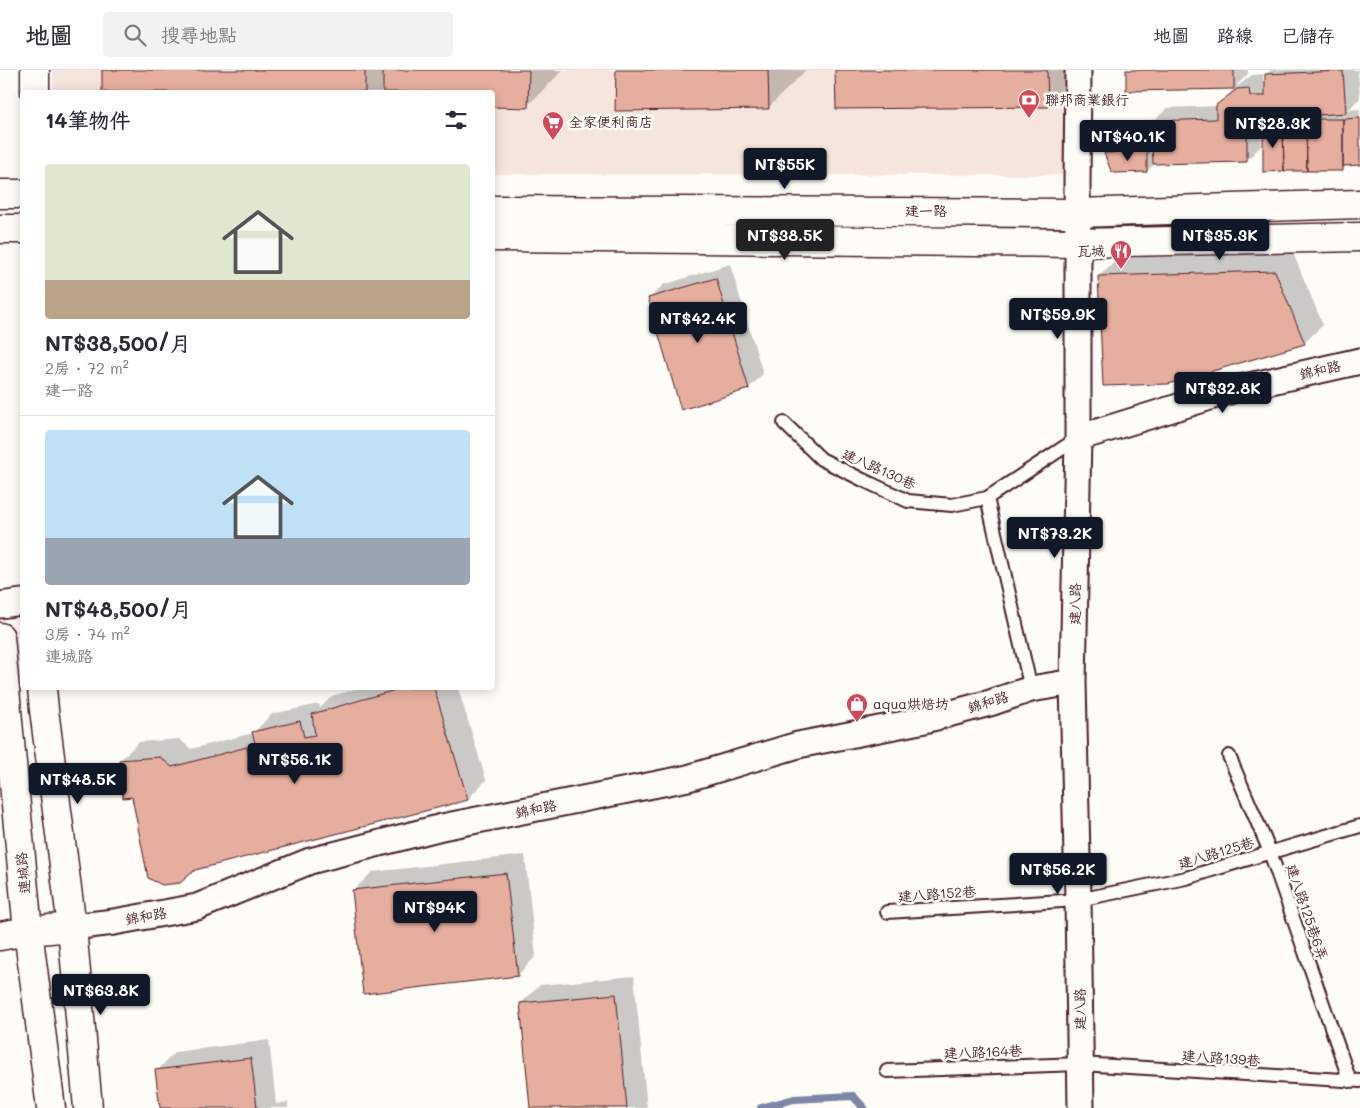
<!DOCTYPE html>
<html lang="zh-TW">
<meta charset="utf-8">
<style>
body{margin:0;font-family:Mali,"LXGW WenKai TC",sans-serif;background:#f2f2f3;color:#2b2b33;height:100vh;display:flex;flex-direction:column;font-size:19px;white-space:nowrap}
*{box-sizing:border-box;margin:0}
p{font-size:16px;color:#7c7c81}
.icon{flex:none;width:28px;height:28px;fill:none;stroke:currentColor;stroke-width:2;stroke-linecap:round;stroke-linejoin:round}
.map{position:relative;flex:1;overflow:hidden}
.side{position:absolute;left:20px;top:20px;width:475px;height:600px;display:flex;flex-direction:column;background:#fff;border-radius:5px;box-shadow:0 2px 12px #0003}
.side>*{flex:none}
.price{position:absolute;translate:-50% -42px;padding:0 11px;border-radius:5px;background:#111827;color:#fff;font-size:16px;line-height:32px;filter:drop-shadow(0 1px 2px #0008)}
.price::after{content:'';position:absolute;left:50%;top:30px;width:15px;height:11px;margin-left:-8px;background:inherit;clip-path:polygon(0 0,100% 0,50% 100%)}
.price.on{background:#222;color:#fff}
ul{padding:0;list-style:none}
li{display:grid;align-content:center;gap:10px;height:265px;padding:0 25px}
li+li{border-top:1px solid #e1e1e2}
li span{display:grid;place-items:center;height:155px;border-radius:5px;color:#555}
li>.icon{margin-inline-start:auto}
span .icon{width:90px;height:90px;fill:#fffc;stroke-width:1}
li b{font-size:21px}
h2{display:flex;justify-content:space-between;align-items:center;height:60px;padding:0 25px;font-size:21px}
header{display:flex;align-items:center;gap:30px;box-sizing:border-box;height:70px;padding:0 25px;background:#fff;border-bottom:1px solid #e1e1e2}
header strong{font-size:24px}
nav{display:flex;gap:28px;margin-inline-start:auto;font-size:18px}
.search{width:350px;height:45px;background:#f2f2f3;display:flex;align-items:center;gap:12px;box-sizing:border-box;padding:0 18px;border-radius:5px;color:#7c7c81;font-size:19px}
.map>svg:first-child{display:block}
.built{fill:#f6e5dc}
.shadow{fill:#0003;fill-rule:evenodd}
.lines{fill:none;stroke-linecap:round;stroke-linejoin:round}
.stream{stroke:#7b87a5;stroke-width:8}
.building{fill:#e6ae9e;stroke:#4a1f2b}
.lane-casing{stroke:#4a1f2b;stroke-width:16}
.street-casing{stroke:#4a1f2b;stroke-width:29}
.secondary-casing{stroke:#4a1f2b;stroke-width:31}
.lane{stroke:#fdfcf7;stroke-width:12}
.street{stroke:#fdfcf7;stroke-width:25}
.secondary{stroke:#fdfcf7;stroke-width:28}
.labels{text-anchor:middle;stroke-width:5;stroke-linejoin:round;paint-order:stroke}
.poi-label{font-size:14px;fill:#4a1f2b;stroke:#fdfcf7;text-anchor:start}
.street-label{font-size:14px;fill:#4a1f2b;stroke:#fdfcf7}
</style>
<header>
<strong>地圖</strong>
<div class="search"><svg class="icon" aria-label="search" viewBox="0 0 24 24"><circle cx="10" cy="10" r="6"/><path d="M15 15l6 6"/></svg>搜尋地點</div>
<nav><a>地圖</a><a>路線</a><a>已儲存</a></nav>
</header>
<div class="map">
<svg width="1360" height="1038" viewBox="0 0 1360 1038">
<rect width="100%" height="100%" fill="#fdfcf7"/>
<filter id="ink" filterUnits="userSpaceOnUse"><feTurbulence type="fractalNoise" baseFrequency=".02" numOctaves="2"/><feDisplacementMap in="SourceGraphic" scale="10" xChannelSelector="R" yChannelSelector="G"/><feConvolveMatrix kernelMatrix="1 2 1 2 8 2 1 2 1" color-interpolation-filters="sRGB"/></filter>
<g filter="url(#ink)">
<!-- built -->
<path class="built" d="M 53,0 L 1067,0 L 1066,105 L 493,104 L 492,22 L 53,22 Z"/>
<!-- shadow -->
<path class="shadow" d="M 103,0 L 563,0 L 527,36 L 492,22 L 103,22 Z
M 617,0 L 806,0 L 768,38 Z
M 836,0 L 1083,0 L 1047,36 Z
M 1128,0 L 1248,0 L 1248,4 L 1237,15 L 1238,16 L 1252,5 L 1263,4 L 1263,12 L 1266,12 L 1266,5 L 1271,0 L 1358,0 L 1360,28 L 1348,40 L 1360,39 L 1360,94 L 1348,94 L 1342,100 L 1264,101 L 1264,57 L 1267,54 L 1261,54 L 1261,76 L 1247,90 L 1155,93 L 1147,101 L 1106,83 L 1115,74 L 1121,73 L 1121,64 L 1126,60 L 1139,55 L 1139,61 L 1153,59 L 1153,52 L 1167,38 L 1218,36 L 1235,18 L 1127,20 ZM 1313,44 L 1310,47 L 1298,48 L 1301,45 Z
M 1293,183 L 1323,255 L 1304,273 L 1099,206 L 1118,188 Z
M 730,194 L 763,304 L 749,318 L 649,229 L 663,215 Z
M 360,618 L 458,618 L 486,710 L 468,729 L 195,799 L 133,725 L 120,690 L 139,672 L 179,669 L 191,679 L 253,663 L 272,644 L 319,634 L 320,638 L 332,626 Z
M 525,785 L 536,886 L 518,905 L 353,821 L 372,802 Z
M 634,906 L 647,1038 L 531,1038 L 521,933 L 540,915 Z
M 269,970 L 276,1034 L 288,1032 L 288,1038 L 161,1038 L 157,1001 L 175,982 Z"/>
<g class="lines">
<!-- stream -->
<path class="stream" d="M 761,1038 L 794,1029 L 853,1026 L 864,1038"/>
</g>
<!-- building -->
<path class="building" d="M 102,0 L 365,0 L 365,22 L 102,22 Z
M 383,0 L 529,0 L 528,38 L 492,37 L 492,22 L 383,22 Z
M 616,0 L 768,0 L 769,39 L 615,41 Z
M 835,0 L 1047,0 L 1048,37 L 836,39 Z
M 1126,0 L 1234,0 L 1234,19 L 1126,21 Z
M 1343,1 L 1346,43 L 1291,47 L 1291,56 L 1247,56 L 1247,92 L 1153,94 L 1151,51 L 1216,49 L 1216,35 L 1237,19 L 1249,18 L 1250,26 L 1265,26 L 1265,4 Z
M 1360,48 L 1360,95 L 1343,96 L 1343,49 Z
M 1306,49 L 1343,49 L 1343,101 L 1307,101 Z
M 1306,56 L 1307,101 L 1284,101 L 1283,57 Z
M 1263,57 L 1283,57 L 1284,101 L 1263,102 Z
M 1135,58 L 1135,65 L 1152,63 L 1152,80 L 1120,81 L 1120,64 Z
M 1147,80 L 1147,102 L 1115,103 L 1111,101 L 1104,83 Z
M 1275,201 L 1305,274 L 1168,314 L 1103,316 L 1098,206 Z
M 716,208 L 749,319 L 681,340 L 648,228 Z
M 402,618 L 434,618 L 468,730 L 195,800 L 180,813 L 162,815 L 148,808 L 132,727 L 123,728 L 119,690 L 160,687 L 172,697 L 247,677 L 252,697 L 261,694 L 252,662 L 300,651 L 304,667 L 315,665 L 312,644 Z
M 506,803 L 518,906 L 363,924 L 352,820 Z
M 616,924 L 627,1038 L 530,1038 L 520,933 Z
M 251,988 L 257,1038 L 160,1038 L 155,1000 Z"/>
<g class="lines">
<!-- lane casing -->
<g class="lane-casing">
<path id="lane" d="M 784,353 L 821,389 L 863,410 L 908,431 L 952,435 L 987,428 L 1078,368
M 987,428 L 1031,619
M 1229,686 L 1270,782 L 1350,1011
M 887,842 L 1078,830 L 1186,808 L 1241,791 L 1360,756
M 887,1001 L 1080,994 L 1360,1011"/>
</g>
<!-- street casing -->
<g class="street-casing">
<path id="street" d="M 1078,0 L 1077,115 L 1078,173 L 1078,368 L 1073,612 L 1078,830 L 1081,1038
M 1078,368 L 1236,319 L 1360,291
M 0,535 L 22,532
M 72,857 L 114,852 L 197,837 L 310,791 L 442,757 L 688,708 L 798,675 L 925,650 L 990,633 L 1031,619 L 1073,612"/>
</g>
<!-- secondary casing -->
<g class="secondary-casing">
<path id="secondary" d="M 35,22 L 35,0
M 0,124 L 22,124
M 492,140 L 1077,143 L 1360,134
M 0,159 L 22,159
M 492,167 L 1078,173 L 1360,167
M 0,567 L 28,861 L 51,1038
M 42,618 L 44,640 L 72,857 L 88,1038
M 0,866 L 28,861 L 72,857"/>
</g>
<!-- lane -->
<use href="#lane" class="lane"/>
<!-- street -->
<use href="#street" class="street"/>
<!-- secondary -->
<use href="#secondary" class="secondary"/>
</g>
</g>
<!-- icons -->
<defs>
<g id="bank-pin" transform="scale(1.125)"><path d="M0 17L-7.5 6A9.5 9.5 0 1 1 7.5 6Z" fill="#d1495b" stroke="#fdfcf7"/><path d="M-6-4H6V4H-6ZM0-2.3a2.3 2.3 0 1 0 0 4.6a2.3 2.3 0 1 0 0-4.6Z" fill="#fff"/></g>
<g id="supermarket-pin" transform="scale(1.125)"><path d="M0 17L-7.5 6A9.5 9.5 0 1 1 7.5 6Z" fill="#d1495b" stroke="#fdfcf7"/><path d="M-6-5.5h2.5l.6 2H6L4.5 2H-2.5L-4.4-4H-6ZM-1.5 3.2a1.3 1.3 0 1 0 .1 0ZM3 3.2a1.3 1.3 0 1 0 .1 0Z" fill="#fff"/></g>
<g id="restaurant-pin" transform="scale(1.125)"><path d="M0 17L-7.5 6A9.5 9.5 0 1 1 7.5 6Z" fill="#d1495b" stroke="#fdfcf7"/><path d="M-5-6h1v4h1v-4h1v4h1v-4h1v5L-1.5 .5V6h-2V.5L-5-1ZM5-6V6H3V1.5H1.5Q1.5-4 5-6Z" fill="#fff"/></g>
<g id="shop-pin" transform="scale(1.125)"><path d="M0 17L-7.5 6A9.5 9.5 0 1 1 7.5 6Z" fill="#d1495b" stroke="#fdfcf7"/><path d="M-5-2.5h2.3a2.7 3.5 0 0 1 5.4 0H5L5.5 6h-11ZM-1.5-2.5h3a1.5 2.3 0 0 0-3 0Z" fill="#fff"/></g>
</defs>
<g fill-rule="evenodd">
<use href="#bank-pin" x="1029" y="30"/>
<use href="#supermarket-pin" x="553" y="52"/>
<use href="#restaurant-pin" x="1121" y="181"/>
<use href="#shop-pin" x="857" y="634"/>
</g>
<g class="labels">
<!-- poi labels -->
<g class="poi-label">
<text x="1045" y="35">聯邦商業銀行</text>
<text x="569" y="57">全家便利商店</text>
<text x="1105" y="186" text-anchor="end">瓦城</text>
<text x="873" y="639">aqua烘焙坊</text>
</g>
<!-- street labels -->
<g class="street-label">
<text x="926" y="146">建一路</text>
<text transform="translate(1320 300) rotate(-13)" y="5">錦和路</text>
<text transform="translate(879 399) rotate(24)" y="5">建八路130巷</text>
<text transform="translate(1075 534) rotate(-89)" y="5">建八路</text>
<text transform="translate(988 632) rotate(-17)" y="5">錦和路</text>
<text transform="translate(536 739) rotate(-11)" y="5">錦和路</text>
<text transform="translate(1216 783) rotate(-17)" y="5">建八路125巷</text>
<text transform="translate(23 803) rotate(-96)" y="5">連城路</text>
<text transform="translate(937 824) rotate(-4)" y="5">建八路152巷</text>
<text transform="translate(1307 842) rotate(71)" y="5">建八路125巷6弄</text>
<text transform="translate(146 846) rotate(-10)" y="5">錦和路</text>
<text transform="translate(1080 939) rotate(-91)" y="5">建八路</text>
<text transform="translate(983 982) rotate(-2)" y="5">建八路164巷</text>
<text transform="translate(1221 988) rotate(4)" y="5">建八路139巷</text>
</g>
</g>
</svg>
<b class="price" style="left:1273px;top:79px">NT$28.3K</b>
<b class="price" style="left:1128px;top:92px">NT$40.1K</b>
<b class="price" style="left:785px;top:120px">NT$55K</b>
<b class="price on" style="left:785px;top:191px">NT$38.5K</b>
<b class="price" style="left:1220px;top:191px">NT$35.3K</b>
<b class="price" style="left:1058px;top:270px">NT$59.9K</b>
<b class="price" style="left:698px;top:274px">NT$42.4K</b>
<b class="price" style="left:1223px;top:344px">NT$32.8K</b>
<b class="price" style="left:1055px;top:489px">NT$73.2K</b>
<b class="price" style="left:295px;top:715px">NT$56.1K</b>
<b class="price" style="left:78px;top:735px">NT$48.5K</b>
<b class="price" style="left:1058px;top:825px">NT$56.2K</b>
<b class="price" style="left:435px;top:863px">NT$94K</b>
<b class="price" style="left:101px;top:946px">NT$63.8K</b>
<section class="side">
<h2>14筆物件<svg class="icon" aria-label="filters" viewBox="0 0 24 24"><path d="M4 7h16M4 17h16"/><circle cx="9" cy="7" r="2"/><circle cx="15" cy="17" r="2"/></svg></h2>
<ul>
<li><span style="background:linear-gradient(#dfe7d0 75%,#b9a48a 0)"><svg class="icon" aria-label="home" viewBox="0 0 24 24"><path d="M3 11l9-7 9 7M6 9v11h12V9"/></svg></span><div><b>NT$38,500/月</b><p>2房 · 72 m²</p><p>建一路</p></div></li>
<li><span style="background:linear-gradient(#bfe0f5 70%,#9aa5b1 0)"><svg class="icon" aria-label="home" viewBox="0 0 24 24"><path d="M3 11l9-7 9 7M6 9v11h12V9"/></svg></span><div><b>NT$48,500/月</b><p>3房 · 74 m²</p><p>連城路</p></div></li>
</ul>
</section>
</div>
